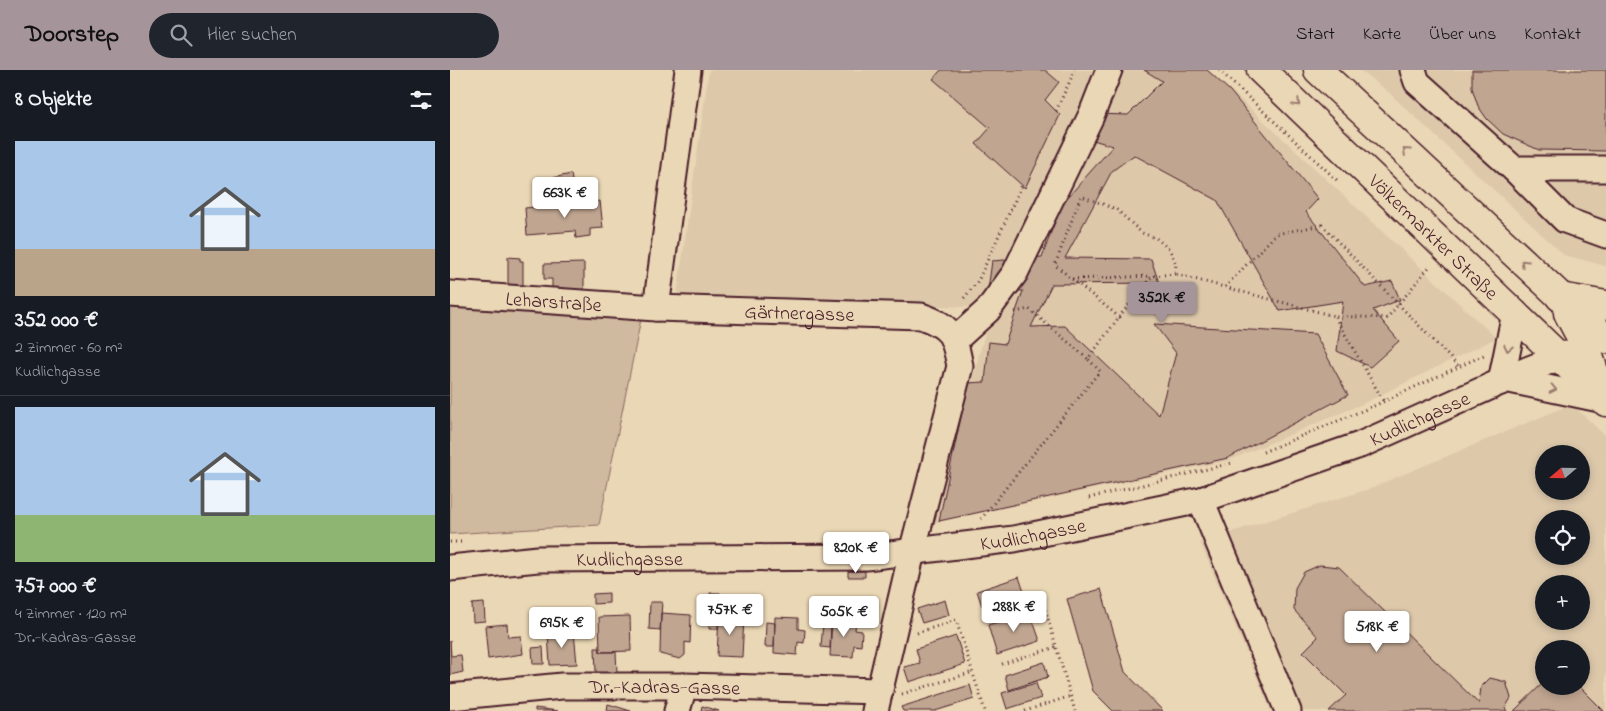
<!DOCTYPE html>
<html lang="de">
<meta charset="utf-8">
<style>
body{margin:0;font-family:"Indie Flower",sans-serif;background:#20242c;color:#f1f3f6;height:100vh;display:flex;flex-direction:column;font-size:19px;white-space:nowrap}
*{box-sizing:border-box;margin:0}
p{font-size:16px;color:#9ea1a6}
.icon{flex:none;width:28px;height:28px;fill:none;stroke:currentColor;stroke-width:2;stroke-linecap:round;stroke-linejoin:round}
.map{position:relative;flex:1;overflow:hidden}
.side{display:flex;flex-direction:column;background:#171b24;width:450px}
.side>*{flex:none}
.needle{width:32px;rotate:250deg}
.controls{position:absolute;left:1085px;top:375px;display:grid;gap:10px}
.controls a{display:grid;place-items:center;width:55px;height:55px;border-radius:50%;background:#171b24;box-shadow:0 2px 8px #0003;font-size:25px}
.price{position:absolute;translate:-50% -42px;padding:0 11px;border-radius:5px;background:#fff;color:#222;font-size:16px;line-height:32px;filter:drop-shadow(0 1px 2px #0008)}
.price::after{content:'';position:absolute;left:50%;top:30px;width:15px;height:11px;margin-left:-8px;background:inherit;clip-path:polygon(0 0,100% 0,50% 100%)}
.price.selected{background:#a6949b;color:#111}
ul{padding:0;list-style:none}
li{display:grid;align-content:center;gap:10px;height:265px;padding:0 15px}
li+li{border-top:1px solid #363941}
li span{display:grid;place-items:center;height:155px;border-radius:0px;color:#555}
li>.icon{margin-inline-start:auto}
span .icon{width:90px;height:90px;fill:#fffc;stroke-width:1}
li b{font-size:21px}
h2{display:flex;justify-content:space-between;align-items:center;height:60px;padding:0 15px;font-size:21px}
header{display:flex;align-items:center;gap:30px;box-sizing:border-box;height:70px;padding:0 25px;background:#a6949b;color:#111}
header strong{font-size:24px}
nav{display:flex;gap:28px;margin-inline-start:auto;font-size:18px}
.search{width:350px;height:45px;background:#20242c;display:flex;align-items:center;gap:12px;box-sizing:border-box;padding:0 18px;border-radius:28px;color:#9ea1a6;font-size:19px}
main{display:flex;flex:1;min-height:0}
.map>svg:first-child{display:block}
.built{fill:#ddc8aa;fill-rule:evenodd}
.green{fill:#cfb99f;stroke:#8c6c65}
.building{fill:#c0a691;stroke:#4a1f2b}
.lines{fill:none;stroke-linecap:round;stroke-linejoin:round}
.minor-casing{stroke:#4a1f2b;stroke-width:29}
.major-casing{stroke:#4a1f2b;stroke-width:31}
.path{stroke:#4a1f2b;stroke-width:3;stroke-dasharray:1 4;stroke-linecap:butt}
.minor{stroke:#ead7b5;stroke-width:25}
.major{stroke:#ead7b5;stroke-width:28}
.oneway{stroke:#9a7b70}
.labels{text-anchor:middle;stroke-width:4;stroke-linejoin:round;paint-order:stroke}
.street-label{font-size:20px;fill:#4a1f2b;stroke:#ead7b5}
</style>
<header>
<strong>Doorstep</strong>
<div class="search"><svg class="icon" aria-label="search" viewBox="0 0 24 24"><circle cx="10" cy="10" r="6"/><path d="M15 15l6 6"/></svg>Hier suchen</div>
<nav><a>Start</a><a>Karte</a><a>Über uns</a><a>Kontakt</a></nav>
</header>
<main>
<section class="side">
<h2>8 Objekte<svg class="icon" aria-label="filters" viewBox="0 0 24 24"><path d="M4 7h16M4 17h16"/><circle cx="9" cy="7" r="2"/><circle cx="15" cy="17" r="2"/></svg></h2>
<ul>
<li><span style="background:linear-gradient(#a9c7e8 70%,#b9a48a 0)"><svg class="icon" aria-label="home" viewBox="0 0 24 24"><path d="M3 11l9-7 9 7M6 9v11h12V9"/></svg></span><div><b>352 000 €</b><p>2 Zimmer · 60 m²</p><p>Kudlichgasse</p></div></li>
<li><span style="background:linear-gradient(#a9c7e8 70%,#8fb573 0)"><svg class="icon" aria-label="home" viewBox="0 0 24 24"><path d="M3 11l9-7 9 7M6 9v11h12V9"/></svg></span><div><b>757 000 €</b><p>4 Zimmer · 120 m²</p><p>Dr.-Kadras-Gasse</p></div></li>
</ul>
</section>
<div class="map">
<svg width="1156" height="641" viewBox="0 0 1156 641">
<rect width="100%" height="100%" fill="#ead7b5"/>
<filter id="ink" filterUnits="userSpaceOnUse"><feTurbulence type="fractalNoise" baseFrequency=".02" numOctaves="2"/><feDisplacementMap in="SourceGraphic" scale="10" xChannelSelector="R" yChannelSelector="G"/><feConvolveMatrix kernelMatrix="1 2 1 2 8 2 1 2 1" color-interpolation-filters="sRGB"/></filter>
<g filter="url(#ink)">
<!-- built -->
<path class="built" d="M 259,0 L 759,0 L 1046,268 L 912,334 L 780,390 L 483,453 L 537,256 L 521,237 L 227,226 Z
M 910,0 L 1156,0 L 1156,196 L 1114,185 L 936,20 Z
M 1122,334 L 1156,367 L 1156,641 L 821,641 L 750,472 L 916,420 ZM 1094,384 L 1131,384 L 1131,421 L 1094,421 ZM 1094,449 L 1131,449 L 1131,486 L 1094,486 ZM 1094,514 L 1131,514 L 1131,551 L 1094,551 ZM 1094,579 L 1131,579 L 1131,616 L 1094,616 Z"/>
<!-- green -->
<path class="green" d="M 0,234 L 191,249 L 149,455 L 0,464 Z"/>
<!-- building -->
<path class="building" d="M 491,0 L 595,0 L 609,12 L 595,30 L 610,45 L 575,118 L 526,74 L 540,58 L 483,9 Z
M 694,0 L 757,0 L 780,21 L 868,129 L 856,142 L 915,217 L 942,211 L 950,230 L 923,240 L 949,271 L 920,297 L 887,281 L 893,231 L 830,241 L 767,130 L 684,85 L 662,101 L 615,188 L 701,189 L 709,213 L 602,214 L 581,257 L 615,256 L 709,345 L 726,283 L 704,254 L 865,264 L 898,325 L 778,388 L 489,451 L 518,313 L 535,312 L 539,272 L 555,274 L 573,221 L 538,220 L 542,191 L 592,187 L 611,135 L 663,76 L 640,69 L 645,44 L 678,45 L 712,11 Z
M 1022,0 L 1156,0 L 1156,81 L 1089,80 L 1053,64 L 1037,49 L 1028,36 L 1022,18 Z
M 121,104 L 123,116 L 101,121 L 98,109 Z
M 150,131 L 153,158 L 140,159 L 140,166 L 126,168 L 125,161 L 77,165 L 75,138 Z
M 58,187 L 70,188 L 70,191 L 73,191 L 73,216 L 58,216 Z
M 134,193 L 134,221 L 102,220 L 102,209 L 94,209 L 94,194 Z
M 870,495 L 889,497 L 1029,634 L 1031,617 L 1040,608 L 1056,612 L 1061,628 L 1055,638 L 1057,641 L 879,641 L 896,625 L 853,582 L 868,567 L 844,540 L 845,518 L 854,502 Z
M 398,501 L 415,501 L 415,507 L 398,507 Z
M 569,507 L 574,522 L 532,536 L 527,521 Z
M 651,519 L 675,602 L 713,641 L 663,641 L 643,621 L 617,529 Z
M 159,523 L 159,533 L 143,534 L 143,524 Z
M 260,523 L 270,523 L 268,559 L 259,559 Z
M 495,530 L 499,545 L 472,553 L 467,539 Z
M 200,532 L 212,532 L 210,560 L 199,559 Z
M 34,533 L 35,551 L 23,552 L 22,534 Z
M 580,542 L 590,571 L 547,585 L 538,555 Z
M 211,543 L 241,545 L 240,573 L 235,572 L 235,585 L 230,589 L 210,584 Z
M 180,546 L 181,581 L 150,582 L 149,547 Z
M 269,546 L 294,547 L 292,587 L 267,586 Z
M 325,547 L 348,548 L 348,559 L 355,560 L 354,573 L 348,572 L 347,585 L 324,583 Z
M 382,548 L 406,550 L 405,560 L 412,561 L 411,576 L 404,575 L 403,587 L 380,586 Z
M 316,552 L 325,553 L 324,577 L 315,577 Z
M 373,553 L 381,553 L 380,578 L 371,577 Z
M 57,554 L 58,567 L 71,566 L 73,584 L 38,589 L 35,556 Z
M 124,562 L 127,594 L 100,595 L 98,564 Z
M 506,566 L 515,594 L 459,612 L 454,597 L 470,593 L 466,579 Z
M 0,571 L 1,586 L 11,585 L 13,602 L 0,605 Z
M 93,577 L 94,594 L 83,594 L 82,578 Z
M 145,578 L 150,578 L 150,582 L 166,582 L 167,603 L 146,603 Z
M 594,592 L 598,607 L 559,620 L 555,605 Z
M 1094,612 L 1094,616 L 1129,616 L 1154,641 L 1064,641 Z
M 586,613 L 591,628 L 557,639 L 552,623 Z
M 520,615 L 524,629 L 485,641 L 453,641 L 451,637 Z
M 158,634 L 181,641 L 157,641 Z
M 252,636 L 269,641 L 251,641 Z
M 85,638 L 108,641 L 85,641 Z"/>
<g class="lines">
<!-- minor casing -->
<g class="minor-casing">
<g id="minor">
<path d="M 963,0 L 967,12 L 1064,99 L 1156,99"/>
<path d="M 1064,99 L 1115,150 L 1156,165"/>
<path id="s1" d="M 0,224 L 206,238 L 471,246 C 502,257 504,265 510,296 L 462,482 L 425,641"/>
<path d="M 206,238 L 238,0"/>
<path d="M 505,270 L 538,240 L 565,203 L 641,46 L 659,0"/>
<path d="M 1055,309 L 1154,330"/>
<path d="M 1051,312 L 1065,243"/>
<path d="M 751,430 L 838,641"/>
<path id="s2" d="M 0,498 L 88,489 L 416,487 L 564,469 L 751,430 L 910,375 L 1077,300 L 1128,280"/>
<path id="s3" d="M 0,627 L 112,616 L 234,616 L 430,621"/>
<path d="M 227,641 L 234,616"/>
</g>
</g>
<!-- major casing -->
<g class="major-casing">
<g id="major">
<path id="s4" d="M 811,0 L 1156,332"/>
<path d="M 868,0 L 1156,269"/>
<path d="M 1110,227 L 1156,235"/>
<path d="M 1118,243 L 1136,277 L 1152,326"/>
</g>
</g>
<!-- path -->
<path class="path" d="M 769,0 L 889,112
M 606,41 L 625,0
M 725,204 L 702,206 L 669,247 L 605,195 L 631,126 L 666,139 L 692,163 L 706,168 L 720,180 L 726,194 L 725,204 L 884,246 L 937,248 L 980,196
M 622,209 L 702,206
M 775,217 L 826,164 L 872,155 L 1009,297
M 514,228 L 528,211 L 572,115
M 565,242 L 579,239 L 638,289 L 669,247
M 885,247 L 934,332
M 813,382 L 926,335 L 1034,285
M 639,428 L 782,393
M 531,449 L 650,301 L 638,289
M 0,472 L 12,472
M 539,542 L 591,525 L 625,641
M 467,563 L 506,550 L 535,641
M 552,594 L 606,577
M 452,624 L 523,602
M 575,641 L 621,626"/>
<!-- minor -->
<use href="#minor" class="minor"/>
<!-- major -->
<use href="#major" class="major"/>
</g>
<!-- one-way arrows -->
<defs><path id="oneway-chevron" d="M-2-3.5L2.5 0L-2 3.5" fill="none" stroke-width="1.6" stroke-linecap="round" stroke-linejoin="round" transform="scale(1.25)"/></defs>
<g class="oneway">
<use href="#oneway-chevron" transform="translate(847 33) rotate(44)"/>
<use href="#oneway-chevron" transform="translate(956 81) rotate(-138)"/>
<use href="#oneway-chevron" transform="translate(1074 193) rotate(-136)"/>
<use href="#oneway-chevron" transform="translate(1058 278) rotate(102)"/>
<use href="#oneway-chevron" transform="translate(1103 319) rotate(12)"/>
</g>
</g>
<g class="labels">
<!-- street labels -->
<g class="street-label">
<text dy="7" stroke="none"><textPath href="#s4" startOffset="240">Völkermarkter Straße</textPath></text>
<text dy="7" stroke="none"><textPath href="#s1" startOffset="104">Leharstraße</textPath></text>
<text dy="7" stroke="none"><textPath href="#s1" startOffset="350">Gärtnergasse</textPath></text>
<text dy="7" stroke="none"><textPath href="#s2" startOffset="990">Kudlichgasse</textPath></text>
<text dy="7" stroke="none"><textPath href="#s2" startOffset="585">Kudlichgasse</textPath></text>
<text dy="7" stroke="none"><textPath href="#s2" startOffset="180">Kudlichgasse</textPath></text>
<text dy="7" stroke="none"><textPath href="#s3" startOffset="215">Dr.-Kadras-Gasse</textPath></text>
</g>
</g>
</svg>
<div class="controls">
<a><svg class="needle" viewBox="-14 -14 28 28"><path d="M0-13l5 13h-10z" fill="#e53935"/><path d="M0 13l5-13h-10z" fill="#9ea1a6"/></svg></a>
<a><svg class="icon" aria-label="locate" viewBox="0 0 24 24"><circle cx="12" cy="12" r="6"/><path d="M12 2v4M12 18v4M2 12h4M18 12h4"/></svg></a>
<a>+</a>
<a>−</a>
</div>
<b class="price" style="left:115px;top:149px">663K €</b>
<b class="price selected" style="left:712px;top:254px">352K €</b>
<b class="price" style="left:406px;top:504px">820K €</b>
<b class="price" style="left:564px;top:563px">288K €</b>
<b class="price" style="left:280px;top:566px">757K €</b>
<b class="price" style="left:394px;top:568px">505K €</b>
<b class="price" style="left:112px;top:579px">695K €</b>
<b class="price" style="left:927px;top:583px">518K €</b>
</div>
</main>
